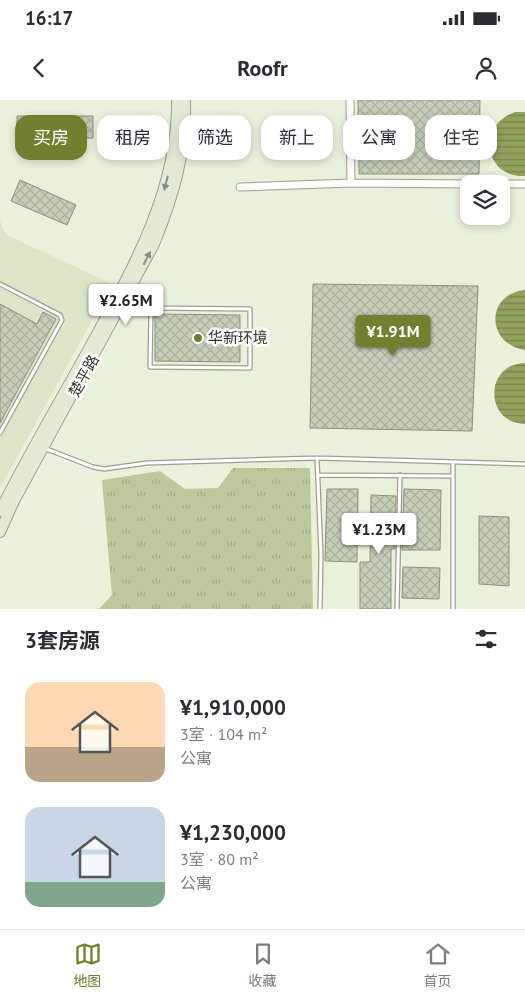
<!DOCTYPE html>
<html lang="zh">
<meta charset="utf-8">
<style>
body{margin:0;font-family:"PT Sans","Noto Sans SC",sans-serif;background:#f7f7f7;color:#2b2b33;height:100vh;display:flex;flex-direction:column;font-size:19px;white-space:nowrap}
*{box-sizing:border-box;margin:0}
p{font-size:16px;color:#7c7c81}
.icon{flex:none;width:28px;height:28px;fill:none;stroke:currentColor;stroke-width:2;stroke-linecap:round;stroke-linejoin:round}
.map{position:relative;height:509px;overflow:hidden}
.panel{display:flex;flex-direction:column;background:#fff;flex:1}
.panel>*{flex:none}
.banner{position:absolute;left:15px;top:15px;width:495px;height:45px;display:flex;gap:10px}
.buttons{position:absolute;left:460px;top:75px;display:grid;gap:10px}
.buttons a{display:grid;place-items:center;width:50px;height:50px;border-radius:10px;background:#fff;box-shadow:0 2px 8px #0003;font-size:25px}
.price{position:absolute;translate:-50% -42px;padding:0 11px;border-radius:5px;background:#fff;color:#222;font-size:16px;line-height:32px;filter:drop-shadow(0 1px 2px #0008)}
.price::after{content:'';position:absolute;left:50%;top:30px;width:15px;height:11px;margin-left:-8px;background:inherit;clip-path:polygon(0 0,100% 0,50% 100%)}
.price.on{background:#6f802f;color:#fff}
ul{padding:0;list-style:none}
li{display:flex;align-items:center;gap:15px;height:125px;padding:0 25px}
li span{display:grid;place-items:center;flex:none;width:140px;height:100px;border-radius:15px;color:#555}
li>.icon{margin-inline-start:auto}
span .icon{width:60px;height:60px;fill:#fffc;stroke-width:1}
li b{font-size:21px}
h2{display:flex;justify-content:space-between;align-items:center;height:60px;padding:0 25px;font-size:21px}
.tag{padding:0 18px;border-radius:15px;background:#fff;box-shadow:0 2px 8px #0003;font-size:18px;line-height:45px}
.tag.on{background:#6f802f;color:#fff}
.status{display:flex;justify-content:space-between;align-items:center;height:35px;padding:0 25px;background:#fff;direction:ltr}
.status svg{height:14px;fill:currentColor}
header{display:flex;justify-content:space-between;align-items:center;height:65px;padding:0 25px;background:#fff;font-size:22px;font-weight:700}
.tab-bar{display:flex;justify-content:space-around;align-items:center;height:70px;border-top:1px solid #e1e1e2;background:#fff;font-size:14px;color:#7c7c81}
.tab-bar a{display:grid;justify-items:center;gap:2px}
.tab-bar .on{color:#6f802f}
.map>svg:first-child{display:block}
.built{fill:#dde5c9}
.grass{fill:url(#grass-tufts)}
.water{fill:url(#water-rules)}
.building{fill:url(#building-cross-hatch);stroke:#8b917d}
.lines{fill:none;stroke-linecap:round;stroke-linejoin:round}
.lane-casing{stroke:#9aa08c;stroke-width:5.5}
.street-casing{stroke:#9aa08c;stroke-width:9}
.secondary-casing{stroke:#9aa08c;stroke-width:12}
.lane{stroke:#fff;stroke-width:3}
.street{stroke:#fff;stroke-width:7}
.secondary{stroke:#e4e9d5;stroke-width:10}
.oneway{fill:#8a8e80}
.poi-dot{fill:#6f802f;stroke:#fff;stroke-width:2}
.labels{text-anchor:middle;stroke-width:5;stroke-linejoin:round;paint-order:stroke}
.poi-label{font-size:15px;fill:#30332a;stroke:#fff;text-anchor:start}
.street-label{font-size:15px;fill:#30332a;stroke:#fff}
</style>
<div class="status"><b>16:17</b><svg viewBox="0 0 49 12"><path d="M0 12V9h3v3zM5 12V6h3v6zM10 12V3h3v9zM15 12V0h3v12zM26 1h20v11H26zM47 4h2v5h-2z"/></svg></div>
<header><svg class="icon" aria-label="back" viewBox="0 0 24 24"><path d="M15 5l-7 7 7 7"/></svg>Roofr<svg class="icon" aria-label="person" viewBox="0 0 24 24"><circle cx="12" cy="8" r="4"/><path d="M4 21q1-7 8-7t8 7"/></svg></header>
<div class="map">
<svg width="525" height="509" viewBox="0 0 525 509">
<defs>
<pattern id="grass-tufts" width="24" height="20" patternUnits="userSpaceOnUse" patternTransform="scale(1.25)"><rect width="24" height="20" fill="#bdc89e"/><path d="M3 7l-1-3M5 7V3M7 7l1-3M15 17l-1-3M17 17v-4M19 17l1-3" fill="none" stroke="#a3ac88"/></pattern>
<pattern id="water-rules" width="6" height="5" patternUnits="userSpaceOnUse" patternTransform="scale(1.25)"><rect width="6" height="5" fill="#91a25c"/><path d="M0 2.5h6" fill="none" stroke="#77854c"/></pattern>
<pattern id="building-cross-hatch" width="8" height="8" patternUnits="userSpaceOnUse" patternTransform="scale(1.25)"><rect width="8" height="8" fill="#c7cdb8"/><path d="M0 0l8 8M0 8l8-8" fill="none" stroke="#abb09e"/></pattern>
</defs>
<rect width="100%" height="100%" fill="#eaf0da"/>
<!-- built -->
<path class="built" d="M 0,120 L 3,130 L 9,136 L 112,184 L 0,388 Z"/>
<!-- grass -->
<path class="grass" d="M 233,368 L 310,368 L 313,509 L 99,509 L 112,495 L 102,380 L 160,371 L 185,389 L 218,388 Z"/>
<!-- water -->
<path class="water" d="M 515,12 L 525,12 L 525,76 C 484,78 476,26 515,12 Z
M 525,190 L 525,250 C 486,244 485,194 525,190 Z
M 525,263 L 525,324 C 484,323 484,264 525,263 Z"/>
<!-- building -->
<path class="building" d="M 358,0 L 480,0 L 479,74 L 359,74 Z
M 17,16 L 93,16 L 93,38 L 17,39 Z
M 20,80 L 76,105 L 67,125 L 11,101 Z
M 313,184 L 478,186 L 472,331 L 310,328 Z
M 0,204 L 37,224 L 43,212 L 56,219 L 0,323 Z
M 155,214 L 240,215 L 240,262 L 155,261 Z
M 327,389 L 358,389 L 357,462 L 325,461 Z
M 404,389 L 441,390 L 440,450 L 402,450 Z
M 371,395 L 396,396 L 395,449 L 391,449 L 391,509 L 360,509 L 360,462 L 370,462 Z
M 479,416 L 509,417 L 509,486 L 479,484 Z
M 403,467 L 440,468 L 439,499 L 402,498 Z"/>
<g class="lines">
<!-- lane casing -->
<g class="lane-casing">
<path id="lane" d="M 0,184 L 60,215 L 62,220 L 0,333
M 133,188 L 145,195 L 151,208
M 151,208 L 250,209 L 250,268 L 150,267 Z
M 44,348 L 93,367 L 104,369 L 147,363 L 317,358 L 525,364
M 317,358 L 321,455 L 320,509
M 318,375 L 453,376
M 397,509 L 400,375
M 453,509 L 453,362"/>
</g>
<!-- street casing -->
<g class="street-casing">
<path id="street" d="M 350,0 L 351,83
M 501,84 L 525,84
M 240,87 L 351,83 L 469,84"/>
</g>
<!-- secondary casing -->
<g class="secondary-casing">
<path id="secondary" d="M 0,411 C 30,351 65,293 97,234 C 137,161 178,86 177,0
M 0,432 L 14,401 L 154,144 C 173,98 187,51 185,0"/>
</g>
<!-- lane -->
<use href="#lane" class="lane"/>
<!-- street -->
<use href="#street" class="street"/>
<!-- secondary -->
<use href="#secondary" class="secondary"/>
</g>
<!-- one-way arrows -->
<defs><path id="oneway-solid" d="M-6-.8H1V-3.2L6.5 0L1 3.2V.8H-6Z" transform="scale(1.25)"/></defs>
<g class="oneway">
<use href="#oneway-solid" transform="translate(166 83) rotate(104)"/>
<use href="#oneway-solid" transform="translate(147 158) rotate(-63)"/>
</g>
<!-- markers -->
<circle class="poi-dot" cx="198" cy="238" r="5"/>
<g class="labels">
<!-- poi labels -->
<g class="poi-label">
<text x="208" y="243">华新环境</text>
</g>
<!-- street labels -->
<g class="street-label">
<text transform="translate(84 276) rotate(-61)" y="5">楚平路</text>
</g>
</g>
</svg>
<div class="buttons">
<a><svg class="icon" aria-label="layers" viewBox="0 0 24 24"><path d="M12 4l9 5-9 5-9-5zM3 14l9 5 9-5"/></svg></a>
</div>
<b class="price" style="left:126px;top:226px">¥2.65M</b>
<b class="price on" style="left:393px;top:257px">¥1.91M</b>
<b class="price" style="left:379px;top:455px">¥1.23M</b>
<div class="banner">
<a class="tag on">买房</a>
<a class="tag">租房</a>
<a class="tag">筛选</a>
<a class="tag">新上</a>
<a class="tag">公寓</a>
<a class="tag">住宅</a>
</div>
</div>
<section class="panel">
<h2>3套房源<svg class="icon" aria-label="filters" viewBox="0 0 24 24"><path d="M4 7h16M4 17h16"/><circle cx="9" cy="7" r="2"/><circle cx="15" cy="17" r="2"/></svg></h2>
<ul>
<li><span style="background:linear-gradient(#ffd9b3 65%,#b9a48a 0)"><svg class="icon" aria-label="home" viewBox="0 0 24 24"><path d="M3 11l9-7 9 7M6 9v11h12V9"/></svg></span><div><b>¥1,910,000</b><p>3室 · 104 m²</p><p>公寓</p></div></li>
<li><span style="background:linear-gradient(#c9d6e8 75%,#7fa58c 0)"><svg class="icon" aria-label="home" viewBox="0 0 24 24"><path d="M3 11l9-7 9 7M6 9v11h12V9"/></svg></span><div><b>¥1,230,000</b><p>3室 · 80 m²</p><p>公寓</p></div></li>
</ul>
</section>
<nav class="tab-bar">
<a class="on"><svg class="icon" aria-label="map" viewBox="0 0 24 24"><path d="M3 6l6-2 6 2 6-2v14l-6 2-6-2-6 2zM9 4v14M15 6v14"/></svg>地图</a>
<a><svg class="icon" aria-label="saved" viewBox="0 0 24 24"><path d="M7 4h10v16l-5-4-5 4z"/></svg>收藏</a>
<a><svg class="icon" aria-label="home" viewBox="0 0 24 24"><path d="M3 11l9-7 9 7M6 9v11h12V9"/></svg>首页</a>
</nav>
